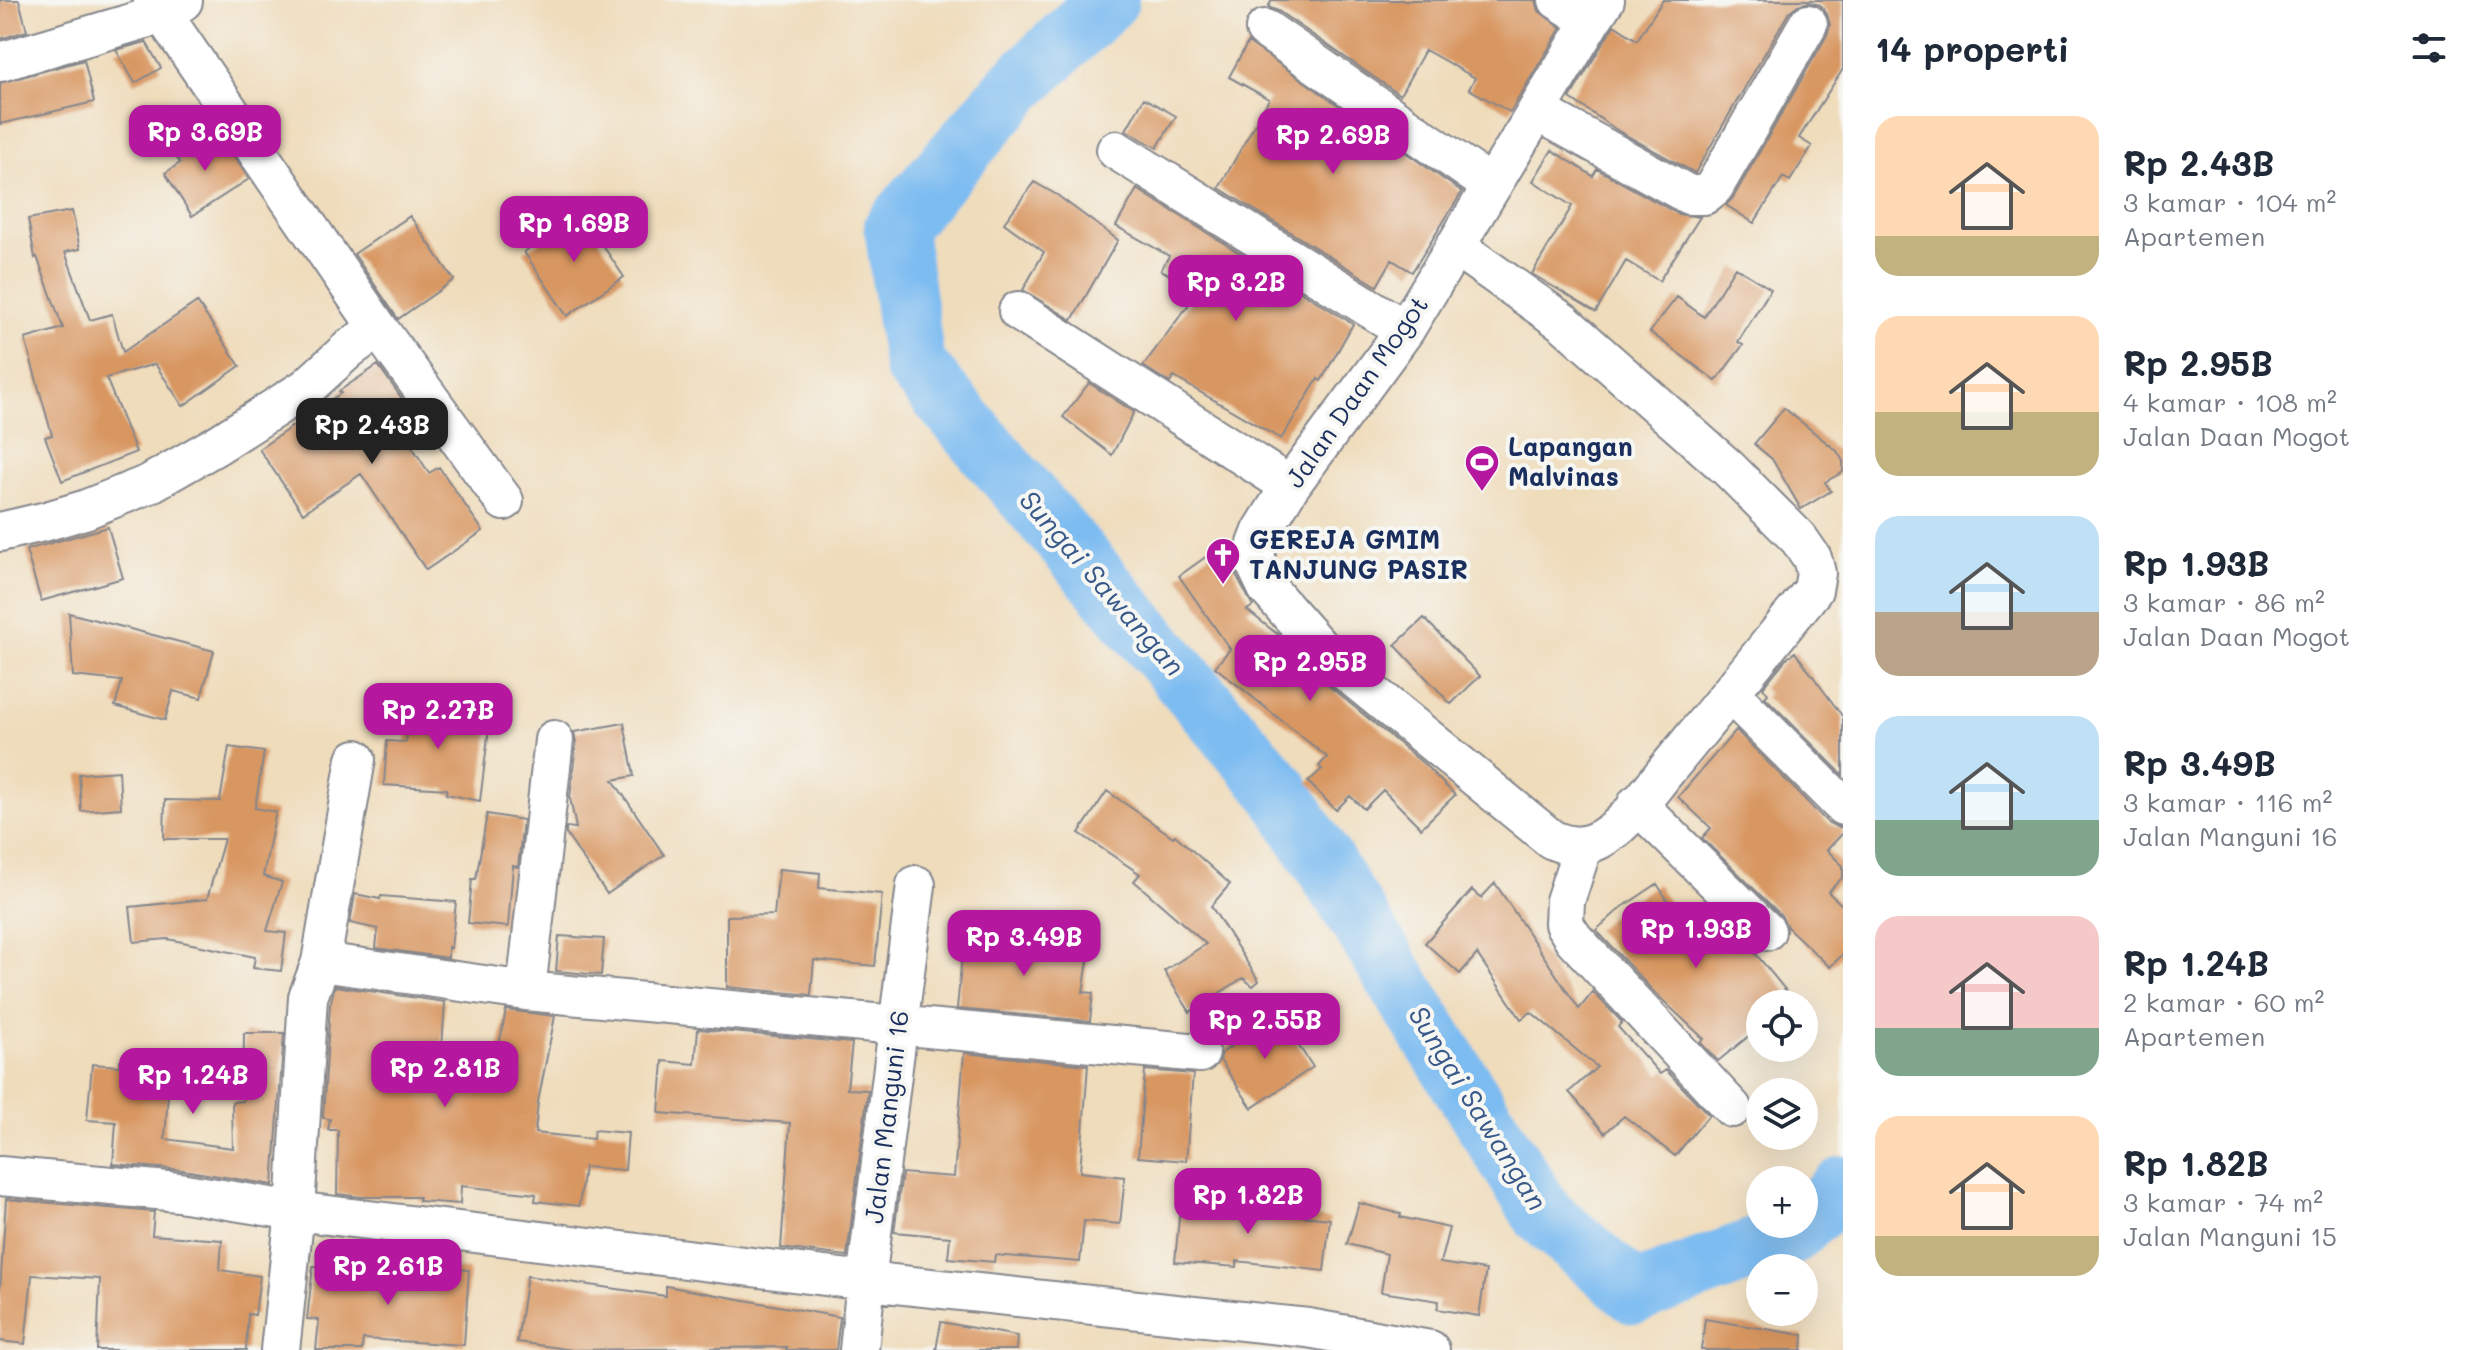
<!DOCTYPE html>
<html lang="id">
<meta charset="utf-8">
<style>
body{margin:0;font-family:Mali,sans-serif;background:#f2f2f3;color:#1f2937;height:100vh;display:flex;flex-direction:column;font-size:30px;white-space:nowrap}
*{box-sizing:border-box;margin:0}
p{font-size:26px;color:#747a83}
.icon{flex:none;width:44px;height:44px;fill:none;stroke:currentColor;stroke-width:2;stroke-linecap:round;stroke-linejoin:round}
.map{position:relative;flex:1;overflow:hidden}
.details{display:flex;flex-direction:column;background:#fff;width:640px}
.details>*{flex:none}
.buttons{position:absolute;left:1746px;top:990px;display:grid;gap:16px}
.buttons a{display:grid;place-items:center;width:72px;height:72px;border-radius:50%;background:#fff;box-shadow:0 8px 32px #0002;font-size:40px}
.price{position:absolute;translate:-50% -68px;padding:0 18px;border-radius:16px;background:#b5179e;color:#fff;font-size:26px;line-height:52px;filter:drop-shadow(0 2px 4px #0008)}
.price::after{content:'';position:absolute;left:50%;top:48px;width:24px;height:18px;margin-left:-12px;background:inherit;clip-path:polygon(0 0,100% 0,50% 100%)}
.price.selected{background:#222;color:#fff}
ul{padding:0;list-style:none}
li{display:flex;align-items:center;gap:24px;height:200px;padding:0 32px}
li span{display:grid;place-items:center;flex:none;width:224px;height:160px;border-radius:24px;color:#555}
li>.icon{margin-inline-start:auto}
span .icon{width:96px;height:96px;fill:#fffc;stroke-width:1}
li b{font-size:34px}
h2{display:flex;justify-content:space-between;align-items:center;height:96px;padding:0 32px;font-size:34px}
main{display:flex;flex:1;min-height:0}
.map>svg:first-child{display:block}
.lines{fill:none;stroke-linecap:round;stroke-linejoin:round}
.river{stroke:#7dbcf1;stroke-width:62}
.building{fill:#d89661}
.minor-casing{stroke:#85868c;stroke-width:42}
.minor{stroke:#fff;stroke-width:38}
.labels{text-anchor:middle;stroke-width:8;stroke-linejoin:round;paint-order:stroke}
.street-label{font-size:26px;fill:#1b2f5e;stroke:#f6f6f2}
.poi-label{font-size:26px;font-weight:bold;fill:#1b2f5e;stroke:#f6f6f2;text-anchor:start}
.water-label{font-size:28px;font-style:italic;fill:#38598a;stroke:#f6f6f2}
</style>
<main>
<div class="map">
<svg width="1843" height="1350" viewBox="0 0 1843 1350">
<rect width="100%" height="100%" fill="#f6f6f2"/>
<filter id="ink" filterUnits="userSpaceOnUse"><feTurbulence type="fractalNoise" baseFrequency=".0125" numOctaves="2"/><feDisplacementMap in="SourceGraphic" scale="16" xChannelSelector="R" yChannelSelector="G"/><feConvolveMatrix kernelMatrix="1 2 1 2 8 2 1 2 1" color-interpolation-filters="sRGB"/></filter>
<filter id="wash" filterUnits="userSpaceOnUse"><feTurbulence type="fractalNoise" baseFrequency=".006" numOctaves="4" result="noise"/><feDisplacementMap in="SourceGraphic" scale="32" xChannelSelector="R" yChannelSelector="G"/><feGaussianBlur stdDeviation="1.8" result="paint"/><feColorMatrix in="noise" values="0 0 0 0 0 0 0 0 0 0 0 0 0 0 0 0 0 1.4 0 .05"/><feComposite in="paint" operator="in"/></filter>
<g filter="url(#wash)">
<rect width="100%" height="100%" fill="#efdcbb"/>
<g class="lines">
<!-- river -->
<path class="river" d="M 1108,0 L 1017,86 L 895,227 L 914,364 L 1279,791 L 1544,1216 L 1635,1293 L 1789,1236 L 1802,1224
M 1804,1222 L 1843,1187"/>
</g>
<g id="blocks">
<!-- building -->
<path class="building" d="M 0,0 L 19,0 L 27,31 L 0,39 Z
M 1272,0 L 1536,0 L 1539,11 L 1561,28 L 1510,112 L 1469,89 L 1475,78 L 1425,50 L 1400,95 L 1278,11 L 1268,7 Z
M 1663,0 L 1843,0 L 1843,69 L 1799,138 L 1812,146 L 1790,181 L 1783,177 L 1754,223 L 1726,205 L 1733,198 L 1827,35 L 1830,25 L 1827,14 L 1820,5 L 1809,2 L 1798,5 L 1789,12 L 1695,173 L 1620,132 L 1570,98 L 1614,25 L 1637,40 Z
M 146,42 L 161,68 L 135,83 L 116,50 Z
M 1248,42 L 1462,192 L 1412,272 L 1392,260 L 1377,286 L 1219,188 L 1269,99 L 1229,77 Z
M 84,60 L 94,102 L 0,124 L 0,83 Z
M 1144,98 L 1176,116 L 1157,148 L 1126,130 Z
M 210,132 L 217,142 L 222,139 L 249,179 L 192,216 L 165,173 L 180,163 L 175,155 Z
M 1552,150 L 1593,176 L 1597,169 L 1678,214 L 1700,217 L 1659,281 L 1626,261 L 1596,312 L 1532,274 L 1572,206 L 1533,181 Z
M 1034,182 L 1057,195 L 1118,240 L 1072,320 L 1023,290 L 1044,252 L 1004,223 Z
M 1137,189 L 1353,324 L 1321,381 L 1318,379 L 1281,439 L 1174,377 L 1170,383 L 1143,366 L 1192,300 L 1185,296 L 1190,286 L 1161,270 L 1169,256 L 1116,226 Z
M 72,211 L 80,249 L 65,252 L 90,320 L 112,314 L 123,352 L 197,302 L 240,366 L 183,406 L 155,364 L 106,378 L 136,452 L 62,481 L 45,437 L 52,435 L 25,339 L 63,328 L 37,257 L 35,258 L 28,219 Z
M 581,213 L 624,277 L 567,316 L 524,252 Z
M 410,216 L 454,280 L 398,319 L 354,254 Z
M 1735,267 L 1771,289 L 1738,342 L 1743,345 L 1716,381 L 1650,332 L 1677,297 L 1704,317 Z
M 378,365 L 410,410 L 395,420 L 429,473 L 439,467 L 483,531 L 426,570 L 361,474 L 303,513 L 259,449 L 341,393 L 339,391 Z
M 1089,383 L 1134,412 L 1112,455 L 1063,417 Z
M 1784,408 L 1837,451 L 1843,461 L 1843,472 L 1825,482 L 1831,491 L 1801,509 L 1772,459 L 1754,444 Z
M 108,527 L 123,578 L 41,601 L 26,550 Z
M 1228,541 L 1234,549 L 1235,573 L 1253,606 L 1247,610 L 1281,637 L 1313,673 L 1424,764 L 1455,795 L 1421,828 L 1383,790 L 1364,809 L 1350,796 L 1336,810 L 1308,782 L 1322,769 L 1319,766 L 1327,757 L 1215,667 L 1230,649 L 1179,576 Z
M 69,613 L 214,651 L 201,698 L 173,691 L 165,720 L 115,706 L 122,681 L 73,676 Z
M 1424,618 L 1480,676 L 1451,704 L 1395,645 Z
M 1795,652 L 1843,717 L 1843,775 L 1765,697 L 1768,694 L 1763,687 L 1786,659 Z
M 414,692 L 452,698 L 449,723 L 489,728 L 480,801 L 446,794 L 447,789 L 384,785 L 387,741 L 406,742 Z
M 624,723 L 634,776 L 613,780 L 664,855 L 607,894 L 566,834 L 566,827 L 576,828 L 570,798 L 576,742 L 574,732 Z
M 1736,730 L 1827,822 L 1837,827 L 1843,827 L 1843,833 L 1827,850 L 1843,866 L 1843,877 L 1828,892 L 1843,906 L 1843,954 L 1830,967 L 1787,927 L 1781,915 L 1702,838 L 1711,828 L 1678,797 Z
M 229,747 L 264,752 L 255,808 L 276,812 L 263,876 L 282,882 L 267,931 L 286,933 L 281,971 L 253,968 L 255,957 L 168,939 L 134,942 L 130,907 L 207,899 L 224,839 L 164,839 L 165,800 L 220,801 Z
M 119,771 L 121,808 L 81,811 L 79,774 Z
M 1107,791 L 1173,837 L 1175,835 L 1230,884 L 1211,906 L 1259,981 L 1253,986 L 1243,978 L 1190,1012 L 1164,971 L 1206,944 L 1134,881 L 1140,874 L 1079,833 Z
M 487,814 L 523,820 L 518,867 L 513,866 L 508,927 L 468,923 L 472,879 L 476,879 Z
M 779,869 L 820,873 L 819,888 L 882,894 L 875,966 L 814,960 L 811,995 L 727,987 L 727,916 L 774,915 Z
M 1495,883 L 1579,1009 L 1593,992 L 1622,1022 L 1618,1027 L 1660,1074 L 1666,1070 L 1709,1115 L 1675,1156 L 1624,1116 L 1605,1133 L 1569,1092 L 1597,1067 L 1531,1012 L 1521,1019 L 1477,954 L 1460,974 L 1425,943 L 1472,890 L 1481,898 Z
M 1657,884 L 1691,936 L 1714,911 L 1746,942 L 1797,1004 L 1760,1004 L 1760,1027 L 1718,1061 L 1700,1042 L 1704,1039 L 1654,992 L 1596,930 L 1621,908 Z
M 355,894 L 380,899 L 381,896 L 456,902 L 451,948 L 448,947 L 448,958 L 376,948 L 378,929 L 350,923 Z
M 964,933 L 1037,939 L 1090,949 L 1083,992 L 1093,993 L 1090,1021 L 957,1009 Z
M 559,936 L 604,939 L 601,975 L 556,971 Z
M 335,986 L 445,1002 L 440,1077 L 492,1081 L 506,1010 L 555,1016 L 538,1102 L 535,1133 L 593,1139 L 594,1130 L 628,1133 L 625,1170 L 584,1167 L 579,1206 L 535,1201 L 536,1194 L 461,1186 L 460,1204 L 419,1201 L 419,1197 L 361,1197 L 337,1194 L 338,1130 L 328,1130 L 330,1119 L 323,1118 L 330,1005 Z
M 1277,1014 L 1313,1067 L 1252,1108 L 1220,1060 L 1222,1053 Z
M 698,1029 L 852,1043 L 847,1089 L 868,1090 L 847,1256 L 781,1248 L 790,1123 L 659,1113 L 663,1061 L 695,1064 Z
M 244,1033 L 284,1033 L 273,1185 L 183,1170 L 113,1164 L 116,1122 L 87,1120 L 92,1064 L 120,1066 L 120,1060 L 170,1063 L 165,1139 L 233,1148 L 232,1102 L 243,1101 Z
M 964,1053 L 1088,1065 L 1080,1172 L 1125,1177 L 1120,1224 L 1084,1221 L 1080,1262 L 995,1255 L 994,1262 L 948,1258 L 950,1237 L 894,1232 L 902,1173 L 954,1177 Z
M 1145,1070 L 1193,1074 L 1186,1161 L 1138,1157 Z
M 1181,1195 L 1243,1200 L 1242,1210 L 1330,1219 L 1324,1271 L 1237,1261 L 1237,1267 L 1175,1262 Z
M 6,1199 L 154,1212 L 152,1235 L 222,1240 L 220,1270 L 260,1276 L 255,1315 L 248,1314 L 246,1350 L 97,1350 L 100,1279 L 32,1275 L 25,1344 L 0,1341 L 0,1291 Z
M 1359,1203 L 1401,1214 L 1400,1217 L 1449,1228 L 1440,1263 L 1486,1270 L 1479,1316 L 1437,1309 L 1439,1301 L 1381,1292 L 1387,1254 L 1347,1244 Z
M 313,1266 L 415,1276 L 416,1267 L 469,1270 L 464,1345 L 363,1339 L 362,1350 L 316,1350 L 319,1320 L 307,1319 Z
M 527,1276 L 666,1296 L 666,1286 L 840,1317 L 836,1350 L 786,1350 L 787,1347 L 573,1350 L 517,1342 Z
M 1705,1319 L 1803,1335 L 1802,1350 L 1701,1350 Z
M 941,1322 L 1017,1336 L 1016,1350 L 936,1350 Z"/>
</g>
</g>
<g filter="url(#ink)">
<use href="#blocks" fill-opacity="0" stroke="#85868c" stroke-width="2"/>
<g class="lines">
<!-- minor casing -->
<g class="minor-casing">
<path id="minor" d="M 1558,0 L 1591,21
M 1265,29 L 1492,186
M 0,62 L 162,14 L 183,1
M 1537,111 L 1689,195 L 1704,195 L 1714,187 L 1808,24
M 1116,150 L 1405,330
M 1455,246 L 1564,323 L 1728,468 L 1799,539 L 1812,558 L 1816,573 L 1813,590 C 1766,649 1718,708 1670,766 C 1653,786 1629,821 1608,834 C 1589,848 1572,849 1551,839 L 1327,656 L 1267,588 L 1255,563 L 1257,544 L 1262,531 L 1290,486 L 1405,330 L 1591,21 L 1605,0
M 1018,311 L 1290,486
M 378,328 L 504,501
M 0,532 L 47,521 L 84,510 L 149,484 L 217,445 L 306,388 L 349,349 L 378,328 L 153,0
M 1730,693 L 1843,806
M 1637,804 L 1766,931
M 1583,846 L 1565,901 L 1564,924 L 1574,939 L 1732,1108
M 321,962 L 526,991 L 1200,1053
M 526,991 L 554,740
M 0,1176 L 179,1192 L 295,1211 L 866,1281 L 1308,1328 L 1430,1350
M 280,1350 L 295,1211 L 308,997 L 321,962 L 356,759
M 859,1350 L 866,1281 L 916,885"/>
</g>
<!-- minor -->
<use href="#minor" class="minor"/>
</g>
</g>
<!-- icons -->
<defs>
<g id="stadium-pin" transform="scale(1.8)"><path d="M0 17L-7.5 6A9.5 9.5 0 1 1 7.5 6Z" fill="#b5179e" stroke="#f6f6f2"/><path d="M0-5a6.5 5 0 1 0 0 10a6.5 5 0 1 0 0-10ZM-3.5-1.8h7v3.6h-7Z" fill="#fff"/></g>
<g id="church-pin" transform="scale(1.8)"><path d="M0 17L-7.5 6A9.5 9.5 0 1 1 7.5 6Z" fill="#b5179e" stroke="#f6f6f2"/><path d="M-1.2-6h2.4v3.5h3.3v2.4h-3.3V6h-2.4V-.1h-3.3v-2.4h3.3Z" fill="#fff"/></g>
</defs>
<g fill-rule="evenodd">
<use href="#stadium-pin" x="1482" y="462"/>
<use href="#church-pin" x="1223" y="555"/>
</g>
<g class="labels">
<!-- street labels -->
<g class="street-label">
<text transform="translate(1357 392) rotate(-55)" y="9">Jalan Daan Mogot</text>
<text transform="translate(887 1117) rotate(-83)" y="9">Jalan Manguni 16</text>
</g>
<!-- poi labels -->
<g class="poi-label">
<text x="1508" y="456">Lapangan<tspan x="1508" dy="30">Malvinas</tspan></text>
<text x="1249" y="549">GEREJA GMIM<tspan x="1249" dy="30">TANJUNG PASIR</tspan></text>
</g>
<!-- water labels -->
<g class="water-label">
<text transform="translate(1102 583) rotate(49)" y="10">Sungai Sawangan</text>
<text transform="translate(1478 1108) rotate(58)" y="10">Sungai Sawangan</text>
</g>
</g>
</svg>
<div class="buttons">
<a><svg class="icon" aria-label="locate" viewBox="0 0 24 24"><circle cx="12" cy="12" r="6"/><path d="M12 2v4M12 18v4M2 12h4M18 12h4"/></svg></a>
<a><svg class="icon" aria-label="layers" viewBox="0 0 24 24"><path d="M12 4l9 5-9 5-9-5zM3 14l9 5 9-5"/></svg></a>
<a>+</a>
<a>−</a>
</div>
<b class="price" style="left:205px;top:173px">Rp 3.69B</b>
<b class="price" style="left:1333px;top:176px">Rp 2.69B</b>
<b class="price" style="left:574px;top:264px">Rp 1.69B</b>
<b class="price" style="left:1236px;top:323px">Rp 3.2B</b>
<b class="price selected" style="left:372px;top:466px">Rp 2.43B</b>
<b class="price" style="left:1310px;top:703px">Rp 2.95B</b>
<b class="price" style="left:438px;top:751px">Rp 2.27B</b>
<b class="price" style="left:1696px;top:970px">Rp 1.93B</b>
<b class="price" style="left:1024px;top:978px">Rp 3.49B</b>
<b class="price" style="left:1265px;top:1061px">Rp 2.55B</b>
<b class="price" style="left:445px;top:1109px">Rp 2.81B</b>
<b class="price" style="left:193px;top:1116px">Rp 1.24B</b>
<b class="price" style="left:1248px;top:1236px">Rp 1.82B</b>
<b class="price" style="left:388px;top:1307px">Rp 2.61B</b>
</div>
<section class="details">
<h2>14 properti<svg class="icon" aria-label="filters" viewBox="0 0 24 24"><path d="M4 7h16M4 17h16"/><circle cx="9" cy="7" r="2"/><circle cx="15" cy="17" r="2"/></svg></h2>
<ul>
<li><span style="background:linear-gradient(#ffd9b3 75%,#c2b280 0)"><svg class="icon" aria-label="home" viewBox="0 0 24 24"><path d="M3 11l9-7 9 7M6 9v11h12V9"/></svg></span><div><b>Rp 2.43B</b><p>3 kamar · 104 m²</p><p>Apartemen</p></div></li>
<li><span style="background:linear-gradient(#ffd9b3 60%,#c2b280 0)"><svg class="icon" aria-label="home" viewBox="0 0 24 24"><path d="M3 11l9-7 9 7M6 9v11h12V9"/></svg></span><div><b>Rp 2.95B</b><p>4 kamar · 108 m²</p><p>Jalan Daan Mogot</p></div></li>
<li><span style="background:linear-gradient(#bfe0f5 60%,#b9a48a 0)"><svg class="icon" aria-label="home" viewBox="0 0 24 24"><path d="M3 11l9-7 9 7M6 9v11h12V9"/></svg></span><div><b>Rp 1.93B</b><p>3 kamar · 86 m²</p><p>Jalan Daan Mogot</p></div></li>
<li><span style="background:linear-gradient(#bfe0f5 65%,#7fa58c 0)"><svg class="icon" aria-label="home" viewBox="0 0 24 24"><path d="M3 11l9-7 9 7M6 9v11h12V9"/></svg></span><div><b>Rp 3.49B</b><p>3 kamar · 116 m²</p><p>Jalan Manguni 16</p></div></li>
<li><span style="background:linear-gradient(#f6c9c9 70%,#7fa58c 0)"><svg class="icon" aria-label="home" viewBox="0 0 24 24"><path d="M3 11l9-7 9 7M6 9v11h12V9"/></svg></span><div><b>Rp 1.24B</b><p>2 kamar · 60 m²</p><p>Apartemen</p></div></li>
<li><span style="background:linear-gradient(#ffd9b3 75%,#c2b280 0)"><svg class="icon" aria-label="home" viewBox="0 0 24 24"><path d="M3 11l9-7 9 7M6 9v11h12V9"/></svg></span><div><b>Rp 1.82B</b><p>3 kamar · 74 m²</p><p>Jalan Manguni 15</p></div></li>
</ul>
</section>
</main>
